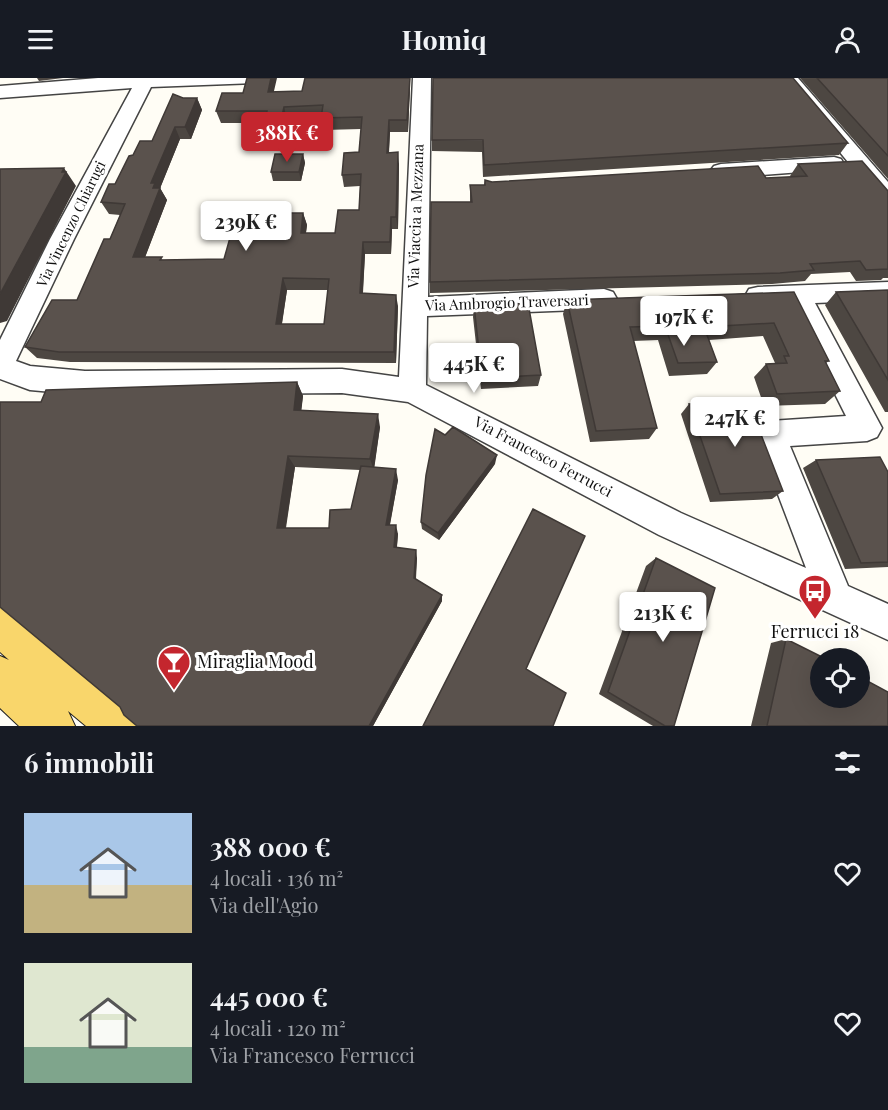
<!DOCTYPE html>
<html lang="it">
<meta charset="utf-8">
<style>
body{margin:0;font-family:"Playfair Display",serif;background:#242831;color:#f1f3f6;height:100vh;display:flex;flex-direction:column;font-size:22px;white-space:nowrap}
*{box-sizing:border-box;margin:0}
p{font-size:20px;color:#9ea1a6}
.icon{flex:none;width:33px;height:33px;fill:none;stroke:currentColor;stroke-width:2;stroke-linecap:round;stroke-linejoin:round}
.map{position:relative;height:648px;overflow:hidden}
.panel{display:flex;flex-direction:column;background:#171b24;flex:1}
.panel>*{flex:none}
.tools{position:absolute;left:810px;top:570px;display:grid;gap:12px}
.tools a{display:grid;place-items:center;width:60px;height:60px;border-radius:50%;background:#171b24;box-shadow:0 6px 24px #0002;font-size:30px}
.price{position:absolute;translate:-50% -51px;padding:0 14px;border-radius:6px;background:#fff;color:#222;font-size:20px;line-height:39px;filter:drop-shadow(0 2px 3px #0008)}
.price::after{content:'';position:absolute;left:50%;top:36px;width:18px;height:14px;margin-left:-9px;background:inherit;clip-path:polygon(0 0,100% 0,50% 100%)}
.price.on{background:#c4262e;color:#fff}
ul{padding:0;list-style:none}
li{display:flex;align-items:center;gap:18px;height:150px;padding:0 24px}
li span{display:grid;place-items:center;flex:none;width:168px;height:120px;border-radius:0px;color:#555}
li>.icon{margin-inline-start:auto}
span .icon{width:72px;height:72px;fill:#fffc;stroke-width:1}
li b{font-size:26px}
h2{display:flex;justify-content:space-between;align-items:center;height:72px;padding:0 24px;font-size:26px}
header{display:flex;justify-content:space-between;align-items:center;height:78px;padding:0 24px;background:#171b24;font-size:27px;font-weight:700}
.map>svg:first-child{display:block}
.lines{fill:none;stroke-linecap:round;stroke-linejoin:round}
.minor-casing{stroke:#444;stroke-width:3}
.major-casing{stroke:#222;stroke-width:2}
.minor{fill:#fff;fill-rule:evenodd}
.major{fill:#f9d66b;fill-rule:evenodd}
.wall{fill:#4d4742;fill-rule:evenodd}
.shaded-wall{fill:#3f3936}
.building{fill:#5a524d;stroke:#3f3936;stroke-width:1.5;fill-rule:evenodd}
.labels{text-anchor:middle;stroke-width:6;stroke-linejoin:round;paint-order:stroke}
.far-street-label{font-size:14px;fill:#111;stroke:#fff}
.street-label{font-size:15px;fill:#111;stroke:#fff}
.near-poi-label{font-size:18px;fill:#111;stroke:#fff}
</style>
<header><svg class="icon" aria-label="menu" viewBox="0 0 24 24"><path d="M4 6h16M4 12h16M4 18h16"/></svg>Homiq<svg class="icon" aria-label="person" viewBox="0 0 24 24"><circle cx="12" cy="8" r="4"/><path d="M4 21q1-7 8-7t8 7"/></svg></header>
<div class="map">
<svg width="888" height="648" viewBox="0 0 888 648">
<rect width="100%" height="100%" fill="#fffdf5"/>
<g class="lines">
<!-- minor casing -->
<g class="minor-casing">
<path id="minor" d="M 98,0 L 267,0 L 264,4 L 258,5 L 151,9 L 74,161 L 16,283 L 30,288 L 85,293 L 342,291 L 399,299 L 413,0 L 431,0 L 428,219 L 604,211 L 613,214 L 617,221 L 613,228 L 604,231 L 427,238 L 426,307 L 681,435 L 806,490 L 755,356 L 760,347 L 770,343 L 846,338 L 790,226 L 758,227 L 749,225 L 745,218 L 749,211 L 758,209 L 888,204 L 888,222 L 815,225 L 882,350 L 877,359 L 867,363 L 790,368 L 848,508 L 888,526 L 888,562 L 659,457 L 408,324 L 342,315 L 85,317 L 30,312 L 0,301 L 0,262 L 50,161 L 132,10 L 0,20 L 0,8 Z
M 779,0 L 798,0 L 888,104 L 888,125 L 880,123 Z
M 834,79 L 841,81 L 844,86 L 841,91 L 721,100 L 714,98 L 710,93 L 714,88 L 721,86 Z"/>
</g>
<!-- major casing -->
<g class="major-casing">
<path id="major" d="M 0,526 L 15,532 L 136,632 L 143,648 L 86,648 L 68,633 L 75,648 L 19,648 L 0,630 L 0,578 L 9,582 L 0,574 Z"/>
</g>
<!-- minor -->
<use href="#minor" class="minor"/>
<!-- major -->
<use href="#major" class="major"/>
</g>
<!-- wall -->
<path class="wall" d="M 37,0 L 63,0 L 39,3 Z
M 800,0 L 888,0 L 888,101 Z
M 410,9 L 408,54 L 390,54 L 389,75 L 399,86 L 398,151 L 392,151 L 391,176 L 365,176 L 363,215 L 398,228 L 396,285 L 70,284 L 37,280 L 25,269 L 77,222 L 110,161 L 120,137 L 109,136 L 101,124 L 115,106 L 133,77 L 152,63 L 183,20 L 197,20 L 202,32 L 191,61 L 180,61 L 160,110 L 167,122 L 145,179 L 164,182 L 224,181 L 303,135 L 307,147 L 306,155 L 335,155 L 359,132 L 360,108 L 344,109 L 342,97 L 359,74 L 361,51 L 324,52 L 321,40 L 287,41 L 282,64 L 266,64 L 262,52 L 264,45 L 221,45 L 216,33 L 274,14 L 302,13 ZM 287,212 L 328,212 L 324,246 L 282,246 Z
M 432,62 L 848,65 L 839,77 L 483,99 L 482,74 L 432,73 Z
M 303,76 L 305,85 L 301,103 L 273,103 L 271,94 Z
M 798,86 L 888,113 L 888,200 L 883,200 L 881,202 L 856,203 L 850,194 L 811,196 L 805,203 L 772,206 L 430,215 L 430,204 L 470,124 L 470,107 L 484,107 L 485,102 L 492,104 L 766,100 L 791,99 L 790,98 Z
M 888,212 L 888,334 L 885,334 L 825,227 L 836,214 Z
M 794,214 L 829,283 L 826,285 L 840,313 L 825,326 L 764,328 L 754,299 L 766,286 L 775,285 L 763,258 L 709,262 L 717,284 L 707,296 L 669,298 L 658,262 L 633,263 L 657,350 L 649,361 L 590,364 L 563,236 L 567,222 Z
M 474,227 L 541,297 L 538,308 L 481,311 L 473,239 Z
M 297,304 L 303,318 L 301,332 L 380,349 L 374,389 L 398,402 L 390,447 L 398,456 L 397,469 L 417,480 L 416,501 L 442,517 L 442,523 L 373,648 L 137,648 L 120,629 L 3,324 L 41,324 ZM 295,389 L 360,392 L 351,431 L 329,450 L 286,450 Z
M 689,326 L 783,413 L 772,421 L 710,424 L 681,336 Z
M 816,382 L 888,394 L 888,489 L 845,491 L 803,390 Z
M 495,386 L 439,462 L 422,451 L 421,444 Z
M 656,480 L 674,648 L 653,648 L 599,616 L 646,488 Z
M 786,561 L 888,648 L 751,648 L 771,565 Z"/>
<!-- shaded-wall -->
<path class="shaded-wall" d="M 271,0 L 277,0 L 271,26 L 268,14 Z
M 410,0 L 410,9 L 408,54 L 407,42 Z
M 197,20 L 202,32 L 191,61 L 185,49 Z
M 284,29 L 287,41 L 282,64 L 279,51 Z
M 389,42 L 390,54 L 388,87 L 387,75 Z
M 175,49 L 180,61 L 159,113 L 160,110 L 167,122 L 141,190 L 133,179 L 151,105 Z
M 398,74 L 399,86 L 398,151 L 396,139 Z
M 303,76 L 305,85 L 301,103 L 299,94 Z
M 64,90 L 76,108 L 7,243 L 0,245 L 0,216 Z
M 303,135 L 307,147 L 304,167 L 301,155 Z
M 391,139 L 392,151 L 391,176 L 390,164 Z
M 363,164 L 365,176 L 362,226 L 360,215 Z
M 283,200 L 287,212 L 280,257 L 276,246 Z
M 396,217 L 398,228 L 396,285 L 394,274 Z
M 297,304 L 303,318 L 300,345 L 294,332 Z
M 378,336 L 380,349 L 374,392 L 370,381 Z
M 497,377 L 495,386 L 439,462 L 438,455 Z
M 288,378 L 295,389 L 284,459 L 277,450 Z
M 396,391 L 398,402 L 388,456 L 386,447 Z
M 396,447 L 398,456 L 396,477 L 394,469 Z
M 416,472 L 417,480 L 415,507 L 414,500 Z
M 442,517 L 442,523 L 373,648 L 369,648 Z"/>
<!-- building -->
<path class="building" d="M 247,0 L 271,0 L 268,14 L 302,13 L 305,0 L 410,0 L 407,42 L 389,42 L 387,75 L 398,74 L 396,139 L 391,139 L 390,164 L 363,164 L 360,215 L 396,217 L 394,274 L 59,274 L 25,269 L 52,222 L 77,222 L 104,161 L 110,161 L 125,126 L 101,124 L 109,106 L 115,106 L 129,78 L 133,77 L 140,63 L 152,63 L 173,16 L 183,20 L 197,20 L 185,49 L 175,49 L 151,105 L 155,105 L 153,110 L 160,110 L 133,179 L 162,179 L 160,182 L 224,181 L 237,135 L 303,135 L 301,155 L 335,155 L 338,132 L 359,132 L 361,96 L 342,97 L 344,75 L 359,74 L 362,39 L 321,40 L 323,27 L 284,29 L 279,51 L 262,52 L 267,33 L 216,33 L 222,15 L 243,15 ZM 283,200 L 329,201 L 324,246 L 276,246 Z
M 433,0 L 793,0 L 848,65 L 484,87 L 483,62 L 432,62 Z
M 817,0 L 888,0 L 888,78 Z
M 275,76 L 303,76 L 299,94 L 271,94 Z
M 862,83 L 888,113 L 888,191 L 866,192 L 860,183 L 810,186 L 814,192 L 780,195 L 430,204 L 431,124 L 472,124 L 470,107 L 485,107 L 485,102 L 492,104 L 758,88 L 766,100 L 807,98 L 798,86 Z
M 64,90 L 62,94 L 66,94 L 0,216 L 0,91 Z
M 888,212 L 888,302 L 836,214 Z
M 794,214 L 829,283 L 825,283 L 840,313 L 777,316 L 766,286 L 787,285 L 784,278 L 789,278 L 774,245 L 704,249 L 717,284 L 678,285 L 665,248 L 630,249 L 657,350 L 596,353 L 567,222 Z
M 528,225 L 541,297 L 482,300 L 474,227 Z
M 297,304 L 294,332 L 378,336 L 370,381 L 288,378 L 277,450 L 329,450 L 330,432 L 351,431 L 361,388 L 396,391 L 386,447 L 396,447 L 394,469 L 416,472 L 414,500 L 442,517 L 369,648 L 137,648 L 124,637 L 120,629 L 0,529 L 0,324 L 41,324 L 46,312 Z
M 748,323 L 783,413 L 720,416 L 689,326 Z
M 453,349 L 497,377 L 438,455 L 421,444 L 426,397 L 435,351 L 445,357 Z
M 880,379 L 888,394 L 888,484 L 861,485 L 816,382 Z
M 533,431 L 585,458 L 526,591 L 566,615 L 553,648 L 423,648 Z
M 656,480 L 715,510 L 674,648 L 665,648 L 608,614 Z
M 786,561 L 824,580 L 820,580 L 820,620 L 860,620 L 860,599 L 888,614 L 888,648 L 767,648 Z"/>
<!-- icons -->
<defs>
<g id="bus-pin" transform="scale(1.725)"><path d="M0 17L-7.5 6A9.5 9.5 0 1 1 7.5 6Z" fill="#c4262e" stroke="#fff"/><path d="M-5-6H5V4H4V6H2V4H-2V6H-4V4H-5ZM-3.5-4V0h7V-4ZM-3.5 1.2v1.5H-2V1.2ZM2 1.2v1.5H3.5V1.2Z" fill="#fff"/></g>
<g id="bar-pin" transform="scale(1.725)"><path d="M0 17L-7.5 6A9.5 9.5 0 1 1 7.5 6Z" fill="#c4262e" stroke="#fff"/><path d="M-6-5H6L.8 .8V4.5H3.5V6h-7V4.5H-.8V.8Z" fill="#fff"/></g>
</defs>
<g fill-rule="evenodd">
<use href="#bus-pin" x="815" y="513"/>
<use href="#bar-pin" x="174" y="584"/>
</g>
<g class="labels">
<!-- far-street labels -->
<g class="far-street-label">
<text transform="translate(71 146) rotate(-64)" y="5">Via Vincenzo Chiarugi</text>
</g>
<!-- street labels -->
<g class="street-label">
<text transform="translate(416 138) rotate(-88)" y="5">Via Viaccia a Mezzana</text>
<text transform="translate(507 225) rotate(-2)" y="5">Via Ambrogio Traversari</text>
<text transform="translate(543 379) rotate(28)" y="5">Via Francesco Ferrucci</text>
</g>
<!-- near-poi labels -->
<g class="near-poi-label">
<text x="815" y="560">Ferrucci 18</text>
<text x="197" y="590" text-anchor="start">Miraglia Mood</text>
</g>
</g>
</svg>
<div class="tools">
<a><svg class="icon" aria-label="locate" viewBox="0 0 24 24"><circle cx="12" cy="12" r="6"/><path d="M12 2v4M12 18v4M2 12h4M18 12h4"/></svg></a>
</div>
<b class="price on" style="left:287px;top:85px">388K €</b>
<b class="price" style="left:246px;top:174px">239K €</b>
<b class="price" style="left:684px;top:269px">197K €</b>
<b class="price" style="left:474px;top:316px">445K €</b>
<b class="price" style="left:735px;top:370px">247K €</b>
<b class="price" style="left:663px;top:565px">213K €</b>
</div>
<section class="panel">
<h2>6 immobili<svg class="icon" aria-label="filters" viewBox="0 0 24 24"><path d="M4 7h16M4 17h16"/><circle cx="9" cy="7" r="2"/><circle cx="15" cy="17" r="2"/></svg></h2>
<ul>
<li><span style="background:linear-gradient(#a9c7e8 60%,#c2b280 0)"><svg class="icon" aria-label="home" viewBox="0 0 24 24"><path d="M3 11l9-7 9 7M6 9v11h12V9"/></svg></span><div><b>388 000 €</b><p>4 locali · 136 m²</p><p>Via dell'Agio</p></div><svg class="icon" aria-label="heart" viewBox="0 0 24 24"><path d="M12 20l-8-8c-3-5 5-10 8-4 3-6 11-1 8 4z"/></svg></li>
<li><span style="background:linear-gradient(#dfe7d0 70%,#7fa58c 0)"><svg class="icon" aria-label="home" viewBox="0 0 24 24"><path d="M3 11l9-7 9 7M6 9v11h12V9"/></svg></span><div><b>445 000 €</b><p>4 locali · 120 m²</p><p>Via Francesco Ferrucci</p></div><svg class="icon" aria-label="heart" viewBox="0 0 24 24"><path d="M12 20l-8-8c-3-5 5-10 8-4 3-6 11-1 8 4z"/></svg></li>
</ul>
</section>
